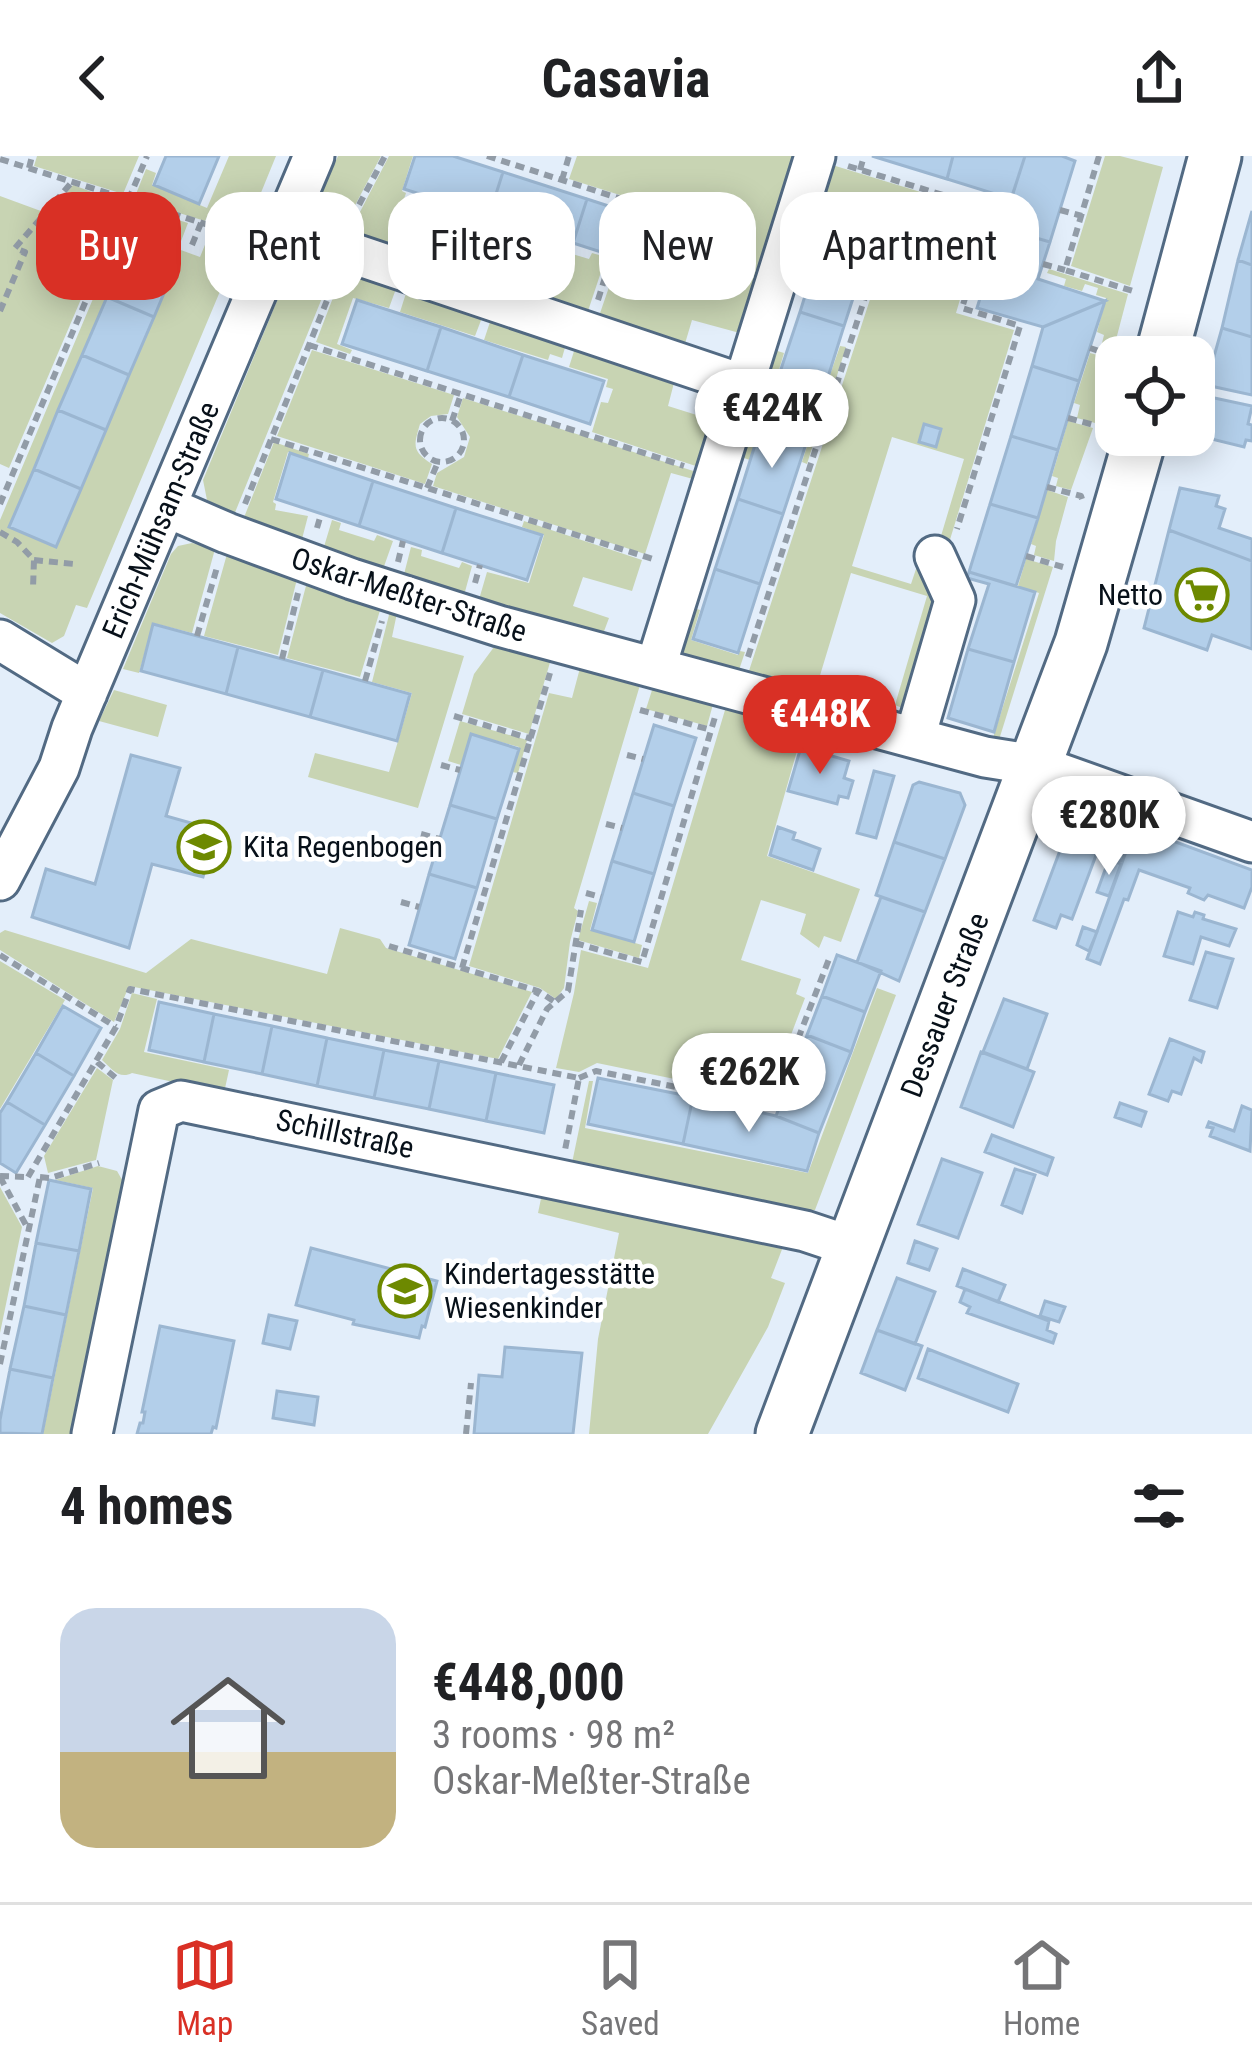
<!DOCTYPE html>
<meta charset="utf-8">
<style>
body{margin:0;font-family:"Roboto Condensed",sans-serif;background:#f2f2f2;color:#202124;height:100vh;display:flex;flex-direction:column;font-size:45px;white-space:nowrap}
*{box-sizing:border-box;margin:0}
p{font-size:39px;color:#757577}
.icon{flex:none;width:66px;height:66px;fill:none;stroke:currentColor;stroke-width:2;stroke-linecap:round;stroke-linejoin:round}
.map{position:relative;height:1278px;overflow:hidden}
.side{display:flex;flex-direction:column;background:#fff;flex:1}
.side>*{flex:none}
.guide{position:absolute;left:36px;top:36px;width:1182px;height:108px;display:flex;gap:24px}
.controls{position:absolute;left:1095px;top:180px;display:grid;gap:24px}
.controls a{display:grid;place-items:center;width:120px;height:120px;border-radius:24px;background:#fff;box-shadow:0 6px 30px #0003;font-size:60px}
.price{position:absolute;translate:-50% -102px;padding:0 27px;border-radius:42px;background:#fff;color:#222;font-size:39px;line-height:78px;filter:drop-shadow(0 3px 6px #0008)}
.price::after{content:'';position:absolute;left:50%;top:72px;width:36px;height:27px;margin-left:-18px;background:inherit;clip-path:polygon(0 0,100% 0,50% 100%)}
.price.on{background:#d93025;color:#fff}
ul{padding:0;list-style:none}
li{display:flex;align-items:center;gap:36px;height:300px;padding:0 60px}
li+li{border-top:3px solid #e0e0e0}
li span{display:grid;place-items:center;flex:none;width:336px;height:240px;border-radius:36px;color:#555}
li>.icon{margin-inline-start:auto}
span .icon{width:144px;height:144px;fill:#fffc;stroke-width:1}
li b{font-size:51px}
h2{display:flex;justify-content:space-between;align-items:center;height:144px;padding:0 60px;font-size:51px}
.tag{padding:0 42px;border-radius:36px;background:#fff;box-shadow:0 6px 30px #0003;font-size:42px;line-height:108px}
.tag.on{background:#d93025;color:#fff}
header{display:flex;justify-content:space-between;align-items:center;height:156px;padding:0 60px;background:#fff;font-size:54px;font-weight:700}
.menu{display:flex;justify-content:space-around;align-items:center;height:168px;border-top:3px solid #e0e0e0;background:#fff;font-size:33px;color:#757577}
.menu a{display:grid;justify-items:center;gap:6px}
.menu .on{color:#d93025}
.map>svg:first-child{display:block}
.green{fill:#c8d4b3}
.building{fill:#b3cfea;stroke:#9bb6d1;stroke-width:3}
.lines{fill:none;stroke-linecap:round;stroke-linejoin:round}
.minor-casing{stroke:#526a83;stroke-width:45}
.major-casing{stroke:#526a83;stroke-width:57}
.path{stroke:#929ca7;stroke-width:6;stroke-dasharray:9 6;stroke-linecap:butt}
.minor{stroke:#fff;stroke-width:39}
.major{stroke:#fff;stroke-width:51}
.labels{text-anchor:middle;stroke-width:9;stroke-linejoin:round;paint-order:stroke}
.street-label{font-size:30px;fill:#071019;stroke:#fff}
.poi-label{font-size:30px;fill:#071019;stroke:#fff;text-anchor:start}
</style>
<header><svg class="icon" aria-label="back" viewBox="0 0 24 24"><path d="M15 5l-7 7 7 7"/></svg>Casavia<svg class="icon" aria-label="share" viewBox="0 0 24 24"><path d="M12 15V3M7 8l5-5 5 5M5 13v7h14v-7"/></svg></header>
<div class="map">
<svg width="1252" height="1278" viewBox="0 0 1252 1278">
<rect width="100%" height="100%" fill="#e3eefa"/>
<!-- green -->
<path class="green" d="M 37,0 L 139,0 L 123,38 L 34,10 Z
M 229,0 L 276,0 L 244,78 L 224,71 L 227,63 L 209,57 L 205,65 L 134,43 L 146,13 L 156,17 L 152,29 L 207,52 Z
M 338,0 L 381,0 L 341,76 C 301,65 328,24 338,0 Z
M 389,0 L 413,0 L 402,35 L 406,37 L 404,43 L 421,48 L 424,43 L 438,48 L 422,103 L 348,79 Z
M 577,0 L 805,0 L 747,179 L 692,164 L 684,191 L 598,163 L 618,105 L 656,116 L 672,70 L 655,63 L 658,51 L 569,23 Z
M 1105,0 L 1120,0 L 1163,11 L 1130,130 L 1071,110 Z
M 829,8 L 986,56 L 956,157 L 1014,174 L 945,400 L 938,390 L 964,303 L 892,281 L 852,410 L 911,428 L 919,404 L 945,444 L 914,557 L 895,549 L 927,440 L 851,417 L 818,526 L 828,529 L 816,543 L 746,524 L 889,85 L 814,61 Z
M 73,29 L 122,47 L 9,312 L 0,308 L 0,40 L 49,58 Z
M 132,50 L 188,67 L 178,93 L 200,101 L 211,74 L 242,83 L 87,452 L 76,449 L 64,480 L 52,487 L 0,457 L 0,364 Z
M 450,53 L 468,58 L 467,64 L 505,76 L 508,71 L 522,75 L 505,134 L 432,111 Z
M 812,67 L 879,88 L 869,122 L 863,120 L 868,98 L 822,83 L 811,118 L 797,114 Z
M 534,79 L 551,84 L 549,91 L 589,103 L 592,97 L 606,101 L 587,158 L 516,136 Z
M 314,104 L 335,110 L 234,359 L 207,344 L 203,324 L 284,128 L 295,113 Z
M 344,113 L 397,130 L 389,152 L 353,142 L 337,188 L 352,194 L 350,198 L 316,186 Z
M 1049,113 L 1128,138 L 1113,195 L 1101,191 L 1104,179 L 1097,176 L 1106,142 L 1096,139 L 1098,132 L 1085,128 L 1082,135 L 1064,130 L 1066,123 L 1047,117 Z
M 407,134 L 483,159 L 475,180 L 400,156 Z
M 491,163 L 566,188 L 562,202 L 550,198 L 548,204 L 484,184 Z
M 840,190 L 846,191 L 824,261 L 756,239 L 771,193 L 784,197 L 775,227 L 822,242 Z
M 575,192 L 675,223 L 668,250 L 722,267 L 708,314 L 592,276 L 601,246 L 608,247 L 613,233 L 606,231 L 608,223 L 569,211 Z
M 312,194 L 454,239 L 448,258 L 431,260 L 420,268 C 414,289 411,295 432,308 L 425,328 L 277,280 Z
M 1090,197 L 1112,203 L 1095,267 L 1077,262 L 1080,249 L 1074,247 Z
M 463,242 L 706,319 L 704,326 L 671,317 L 645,398 L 433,330 L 437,317 L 464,301 L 470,281 L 457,261 Z
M 752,253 L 818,273 L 807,308 L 802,306 L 808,287 L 801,285 L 802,279 L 788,276 L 787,280 L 761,272 L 750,304 L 738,300 Z
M 1068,265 L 1093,272 L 1071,334 L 1056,330 L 1058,322 L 1052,320 Z
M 274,286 L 309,298 L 308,302 L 288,296 L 273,346 L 276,348 L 275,354 L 308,360 L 302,383 L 243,364 Z
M 1047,334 L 1068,341 L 1056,385 L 1054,405 L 1034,399 L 1036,390 L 1031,388 Z
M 332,364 L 341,367 L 339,374 L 374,385 L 377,379 L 393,385 L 382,416 L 323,394 Z
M 524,365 L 642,404 L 632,435 L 583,421 L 573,450 L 609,462 L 603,478 L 597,484 L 478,447 L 487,416 L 529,427 L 544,379 L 522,371 Z
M 192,387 L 215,393 L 192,477 L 153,467 L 139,517 L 123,513 L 171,398 L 178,390 Z
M 411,391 L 422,394 L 421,400 L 459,412 L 462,406 L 472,410 L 463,443 L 403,422 Z
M 227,398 L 297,423 L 278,499 L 204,480 Z
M 1026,403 L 1053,411 L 998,587 L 992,585 L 1039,437 L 1018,430 Z
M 307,426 L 381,451 L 360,521 L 287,502 Z
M 691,451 L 700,454 L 691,484 L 738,499 L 740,495 L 745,496 L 738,517 L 674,505 Z
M 390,455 L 397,457 L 392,481 L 464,500 L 418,652 L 308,621 L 315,597 L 389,616 L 412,537 L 372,526 Z
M 497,487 L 551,503 L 529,578 L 462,558 L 474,518 Z
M 580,512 L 640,529 L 574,752 L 578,755 L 570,786 L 564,832 L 556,843 L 540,832 L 469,810 L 549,537 L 572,542 Z
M 653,531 L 715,541 L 707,570 L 646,553 Z
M 114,534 L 167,549 L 158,581 L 99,565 Z
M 728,544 L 805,567 L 767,700 L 860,733 L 841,786 L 824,780 L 819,792 L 800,778 L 806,758 L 761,744 L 741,804 L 801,823 L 796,838 L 805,842 L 767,942 L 597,907 L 579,916 L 556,912 L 574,837 L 581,794 L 648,812 Z
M 460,565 L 527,584 L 518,617 L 512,616 L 519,591 L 471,578 L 461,609 L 448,605 Z
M 589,745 L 597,747 L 590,774 L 642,789 L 639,802 L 578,784 Z
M 340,772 L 380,783 L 386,792 L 532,836 L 498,903 L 129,830 L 114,866 L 0,794 L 0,777 L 5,774 L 146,817 L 191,783 L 327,818 Z
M 0,805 L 65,844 L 0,953 Z
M 877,832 L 896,839 L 815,1054 L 795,1055 L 572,1007 L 589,925 L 593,925 L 585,972 L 808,1017 Z
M 132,837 L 157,843 L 144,896 L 229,914 L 224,937 L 132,917 C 119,924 111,912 102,904 L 120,873 Z
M 97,912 L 113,924 L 96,1004 L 48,1017 L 44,1000 Z
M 98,1010 L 117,1015 L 125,1029 L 73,1278 L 43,1278 L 93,1032 L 55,1024 Z
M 0,1031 L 22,1071 L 0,1177 Z
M 543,1033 L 786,1083 L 771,1122 L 785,1127 L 768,1171 L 708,1278 L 589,1278 L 598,1183 L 619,1077 L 538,1057 Z"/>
<!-- building -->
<path class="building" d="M 166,0 L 219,0 L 199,48 L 154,29 Z
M 415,0 L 453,0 L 503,16 L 489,60 L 404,33 Z
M 872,0 L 953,0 L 947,23 Z
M 953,0 L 1025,0 L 1011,43 L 947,23 Z
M 1025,0 L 1062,0 L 1075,5 L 1050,86 L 1002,72 Z
M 503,16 L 587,43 L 573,87 L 489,60 Z
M 587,43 L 670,70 L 657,114 L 573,87 Z
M 1252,55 L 1252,109 L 1238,104 Z
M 1002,72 L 1050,86 L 1038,123 L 1105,145 L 1043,171 L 977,152 Z
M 130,85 L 177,106 L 154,161 L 107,141 Z
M 822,85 L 867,99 L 844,170 L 800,156 Z
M 1238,104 L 1252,109 L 1252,181 L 1222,172 Z
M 107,141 L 154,161 L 129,219 L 82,199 Z
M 357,144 L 441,171 L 427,215 L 342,188 Z
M 1105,145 L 1079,225 L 1032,210 L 1043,171 Z
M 800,156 L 844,170 L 822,240 L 777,225 Z
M 441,171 L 523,199 L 509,241 L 427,215 Z
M 1222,172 L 1252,181 L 1252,239 L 1206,229 Z
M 82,199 L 129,219 L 106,274 L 58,254 Z
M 523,199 L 604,225 L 590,268 L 509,241 Z
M 1032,210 L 1079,225 L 1058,294 L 1011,280 Z
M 1205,240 L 1252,250 L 1248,268 L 1252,269 L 1252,285 L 1246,284 L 1244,291 L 1195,279 Z
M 58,254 L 106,274 L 81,333 L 34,313 Z
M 924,268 L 941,273 L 936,291 L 919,286 Z
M 760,273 L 806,288 L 783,358 L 738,343 Z
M 1011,280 L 1058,294 L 1038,362 L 990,348 Z
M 290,297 L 373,325 L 359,370 L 276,343 Z
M 34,313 L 81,333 L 56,391 L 9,371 Z
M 373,325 L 456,352 L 442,397 L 359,370 Z
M 1180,332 L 1219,340 L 1216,350 L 1225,353 L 1219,372 L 1252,383 L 1252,405 L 1169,374 Z
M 738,343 L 783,358 L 760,428 L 715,413 Z
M 990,348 L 1038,362 L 1016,430 L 969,416 Z
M 456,352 L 542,379 L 527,424 L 442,397 Z
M 1169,374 L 1252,405 L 1252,493 L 1212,479 L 1207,494 L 1144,472 Z
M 715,413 L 760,428 L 738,497 L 693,483 Z
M 969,416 L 1035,436 L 1014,506 L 968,493 L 989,428 L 967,422 Z
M 153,468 L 238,491 L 226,538 L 141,515 Z
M 238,491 L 323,514 L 310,561 L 226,538 Z
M 968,493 L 1014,506 L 994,576 L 948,562 Z
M 323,514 L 410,538 L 397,585 L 310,561 Z
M 654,569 L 696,582 L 674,650 L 633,637 Z
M 471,578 L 519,593 L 497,663 L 450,649 Z
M 801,591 L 849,605 L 844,622 L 853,625 L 848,642 L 839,640 L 837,648 L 788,635 Z
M 131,599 L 180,612 L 166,660 L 216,674 L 203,721 L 152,708 L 129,792 L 32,761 L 46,713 L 95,728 Z
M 874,615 L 894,620 L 876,682 L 857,677 Z
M 919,626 L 960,637 L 965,649 L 945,703 L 894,686 L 913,629 Z
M 633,637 L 674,650 L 654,718 L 612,705 Z
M 450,649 L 497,663 L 477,732 L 429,718 Z
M 1077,649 L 1110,662 L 1072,763 L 1061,759 L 1056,772 L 1034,764 Z
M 1110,662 L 1135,671 L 1122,705 L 1097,696 Z
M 778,671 L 795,677 L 793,683 L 820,693 L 813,714 L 770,699 Z
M 1135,671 L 1252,714 L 1252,731 L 1244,752 L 1208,739 L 1204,744 L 1188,737 L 1190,732 L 1139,714 L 1128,744 L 1124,743 L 1100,808 L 1087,803 Z
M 894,686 L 945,703 L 925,756 L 876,739 Z
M 1109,703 L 1121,708 L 1109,740 L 1097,736 Z
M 612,705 L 654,718 L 634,786 L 592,774 Z
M 429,718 L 477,732 L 455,803 L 409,789 Z
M 881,741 L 925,756 L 899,825 L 857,806 Z
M 1178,756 L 1193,761 L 1195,756 L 1204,759 L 1203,763 L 1236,773 L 1229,790 L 1201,781 L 1193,808 L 1164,800 Z
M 1083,771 L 1097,776 L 1089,795 L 1077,789 Z
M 1206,796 L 1233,803 L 1217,852 L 1190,844 Z
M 837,799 L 881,815 L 865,856 L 822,840 Z
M 822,840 L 865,856 L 851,896 L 807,879 Z
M 1004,843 L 1047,858 L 1027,913 L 983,896 Z
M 159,846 L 214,858 L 204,906 L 149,894 Z
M 63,850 L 101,872 L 74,920 L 36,897 Z
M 214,858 L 272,870 L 262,918 L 204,906 Z
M 272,870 L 327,882 L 317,930 L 262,918 Z
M 807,879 L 851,896 L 819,977 L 776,960 Z
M 327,882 L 384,894 L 374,942 L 317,930 Z
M 1170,883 L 1204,896 L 1201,906 L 1194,902 L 1181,938 L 1172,935 L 1168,945 L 1149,938 Z
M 384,894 L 439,905 L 429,953 L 374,942 Z
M 981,896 L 1034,916 L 1013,971 L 961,951 Z
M 36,897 L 74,920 L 45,969 L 7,946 Z
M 439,905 L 496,917 L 486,965 L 429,953 Z
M 496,917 L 554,929 L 544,977 L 486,965 Z
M 598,922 L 693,941 L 683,988 L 588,968 Z
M 693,941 L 776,960 L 819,977 L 807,1015 L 683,988 Z
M 7,946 L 45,969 L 16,1017 L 0,1007 L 0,957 Z
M 1120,947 L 1146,956 L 1141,970 L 1115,961 Z
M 1242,950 L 1252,954 L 1250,995 L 1210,980 L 1213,972 L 1207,971 L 1209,966 L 1234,975 Z
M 992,979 L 1053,1002 L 1047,1019 L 985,996 Z
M 942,1003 L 982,1017 L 958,1082 L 918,1068 Z
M 1015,1013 L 1035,1019 L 1022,1057 L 1002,1049 Z
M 49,1024 L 91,1033 L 79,1095 L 36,1087 Z
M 915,1085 L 937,1093 L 929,1114 L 908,1107 Z
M 36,1087 L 79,1095 L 66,1159 L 24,1150 Z
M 311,1092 L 437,1125 L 425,1171 L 422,1170 L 419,1182 L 353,1168 L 354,1164 L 296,1149 Z
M 963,1113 L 1005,1129 L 998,1146 L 957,1130 Z
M 897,1122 L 935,1136 L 915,1188 L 877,1174 Z
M 965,1133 L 1049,1165 L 1047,1174 L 1056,1178 L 1053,1187 L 967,1157 L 970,1151 L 960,1146 Z
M 1045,1145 L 1065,1151 L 1059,1166 L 1040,1160 Z
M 24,1150 L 66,1159 L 53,1222 L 10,1213 Z
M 269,1159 L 297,1165 L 290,1193 L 263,1187 Z
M 160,1170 L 234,1185 L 216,1272 L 213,1271 L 211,1278 L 137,1278 L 140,1267 L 143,1267 L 145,1256 L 142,1256 Z
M 877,1174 L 922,1190 L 905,1234 L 861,1217 Z
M 505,1191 L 582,1197 L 573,1278 L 474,1278 L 479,1219 L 502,1221 Z
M 928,1193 L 1018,1228 L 1008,1256 L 918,1222 Z
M 10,1213 L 53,1222 L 42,1278 L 0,1277 L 0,1264 Z
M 277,1235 L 318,1241 L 314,1269 L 273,1262 Z"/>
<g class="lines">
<!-- minor casing -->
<g class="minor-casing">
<path id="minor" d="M 283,74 L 744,229
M 167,351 L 227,377 L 352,423 L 499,470 L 985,601 L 1036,609 L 1252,686
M 0,484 L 87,537
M 656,510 L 815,0
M 915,581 L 955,444 L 935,400
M 0,724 L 59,612 L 72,572 L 314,0
M 92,1278 L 159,954 L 181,945 L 805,1075 L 853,1091"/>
</g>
<!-- major casing -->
<g class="major-casing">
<path id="major" d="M 1161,201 L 1215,0
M 782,1278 L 1081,487 L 1141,279"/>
</g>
<!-- path -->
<path class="path" d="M 487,0 L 662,56 L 672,55 L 753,80
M 1099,0 L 1065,114 L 1136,136
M 0,3 L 243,80
M 848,10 L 992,54 L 962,152 L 1020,170 L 957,373
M 29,12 L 32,0
M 860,14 L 864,0
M 562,24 L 569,0
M 1060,54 L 1082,60
M 352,62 L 385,0
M 192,89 L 201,67
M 431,89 L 444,45
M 1043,108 L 1065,114
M 515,117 L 529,72
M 598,144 L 612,99
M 0,155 L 25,96 L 15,92 L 72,26
M 309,189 L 684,310
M 1090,192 L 1116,201
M 772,252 L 823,267
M 1068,262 L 1105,272
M420 284a22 22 0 1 1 44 0a22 22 0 1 1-44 0Z
M 452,265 L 461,238
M 271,283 L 656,404
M 1047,331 L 1081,340 L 1082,343
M 427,332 L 438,306
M 0,348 L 147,0
M 245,348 L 334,127
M 317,372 L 321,358
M 0,376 L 17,386 L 34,404 L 33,432
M 1026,400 L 1063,411
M 34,404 L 74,408
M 398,406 L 403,385
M 475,427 L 480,409
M 197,480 L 218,408
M 748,501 L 883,86 L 825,68
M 282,503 L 298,437
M 365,525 L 382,465
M 640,554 L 711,574
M 454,560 L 532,583
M 627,599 L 643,603
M 441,609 L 460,614
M 606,668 L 622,672
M 421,678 L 440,683
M 586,737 L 601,741
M 401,746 L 419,751
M 575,787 L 642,806 L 715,561
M 389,790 L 538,835 L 555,846
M 0,799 L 116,871
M 462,812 L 550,517
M 97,906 L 117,923
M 501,906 L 538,835
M 519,909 L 547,853 L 568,835 L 581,754
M 579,922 L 596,915 L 772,950 L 829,803
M 0,1020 L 26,1021
M 0,1021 L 27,1071
M 28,1021 L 116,871 L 130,833 L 579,922 L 565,994
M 40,1021 L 50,1022 L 99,1007
M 0,1208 L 40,1021
M 466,1278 L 471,1227"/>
<!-- minor -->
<use href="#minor" class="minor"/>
<!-- major -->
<use href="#major" class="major"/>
</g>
<!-- icons -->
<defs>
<g id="supermarket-ring" transform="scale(2.7)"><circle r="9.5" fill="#fff" stroke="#6d8900" stroke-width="1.5"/><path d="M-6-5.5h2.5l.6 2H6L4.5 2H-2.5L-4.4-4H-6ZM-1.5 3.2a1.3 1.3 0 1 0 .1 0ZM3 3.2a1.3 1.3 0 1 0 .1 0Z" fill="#6d8900"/></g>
<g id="school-ring" transform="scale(2.7)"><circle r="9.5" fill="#fff" stroke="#6d8900" stroke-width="1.5"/><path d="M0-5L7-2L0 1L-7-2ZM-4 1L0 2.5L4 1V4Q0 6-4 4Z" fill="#6d8900"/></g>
</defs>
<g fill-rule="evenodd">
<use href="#supermarket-ring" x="1202" y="439"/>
<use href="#school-ring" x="204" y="691"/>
<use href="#school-ring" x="405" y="1135"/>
</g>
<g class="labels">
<!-- street labels -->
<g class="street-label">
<text transform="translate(161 364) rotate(-67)" y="10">Erich-Mühsam-Straße</text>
<text transform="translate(409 439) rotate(18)" y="10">Oskar-Meßter-Straße</text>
<text transform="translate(945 849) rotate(-69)" y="10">Dessauer Straße</text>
<text transform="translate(345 978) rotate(12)" y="10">Schillstraße</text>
</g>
<!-- poi labels -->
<g class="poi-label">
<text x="1163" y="449" text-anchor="end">Netto</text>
<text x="243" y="701">Kita Regenbogen</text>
<text x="444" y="1128">Kindertagesstätte<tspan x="444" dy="34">Wiesenkinder</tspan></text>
</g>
</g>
</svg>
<div class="controls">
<a><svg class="icon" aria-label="locate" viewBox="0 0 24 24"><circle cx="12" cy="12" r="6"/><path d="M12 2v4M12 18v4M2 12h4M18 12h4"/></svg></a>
</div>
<b class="price" style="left:772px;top:315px">€424K</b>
<b class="price on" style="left:820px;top:621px">€448K</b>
<b class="price" style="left:1109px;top:722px">€280K</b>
<b class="price" style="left:749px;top:979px">€262K</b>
<div class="guide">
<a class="tag on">Buy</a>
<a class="tag">Rent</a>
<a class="tag">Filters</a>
<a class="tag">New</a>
<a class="tag">Apartment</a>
</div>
</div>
<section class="side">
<h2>4 homes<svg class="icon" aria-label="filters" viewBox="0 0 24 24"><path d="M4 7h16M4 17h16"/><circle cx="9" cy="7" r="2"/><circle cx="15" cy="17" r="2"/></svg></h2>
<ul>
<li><span style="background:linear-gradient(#c9d6e8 60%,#c2b280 0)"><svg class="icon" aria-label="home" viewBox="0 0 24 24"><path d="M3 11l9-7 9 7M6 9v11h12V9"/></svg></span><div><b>€448,000</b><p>3 rooms · 98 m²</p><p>Oskar-Meßter-Straße</p></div></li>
</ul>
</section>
<nav class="menu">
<a class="on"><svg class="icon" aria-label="map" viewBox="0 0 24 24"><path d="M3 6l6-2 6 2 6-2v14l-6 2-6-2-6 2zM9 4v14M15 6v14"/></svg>Map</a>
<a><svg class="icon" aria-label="saved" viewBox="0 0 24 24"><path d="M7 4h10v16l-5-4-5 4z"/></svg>Saved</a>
<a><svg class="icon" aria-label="home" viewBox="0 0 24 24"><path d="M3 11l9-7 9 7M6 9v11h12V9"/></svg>Home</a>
</nav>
